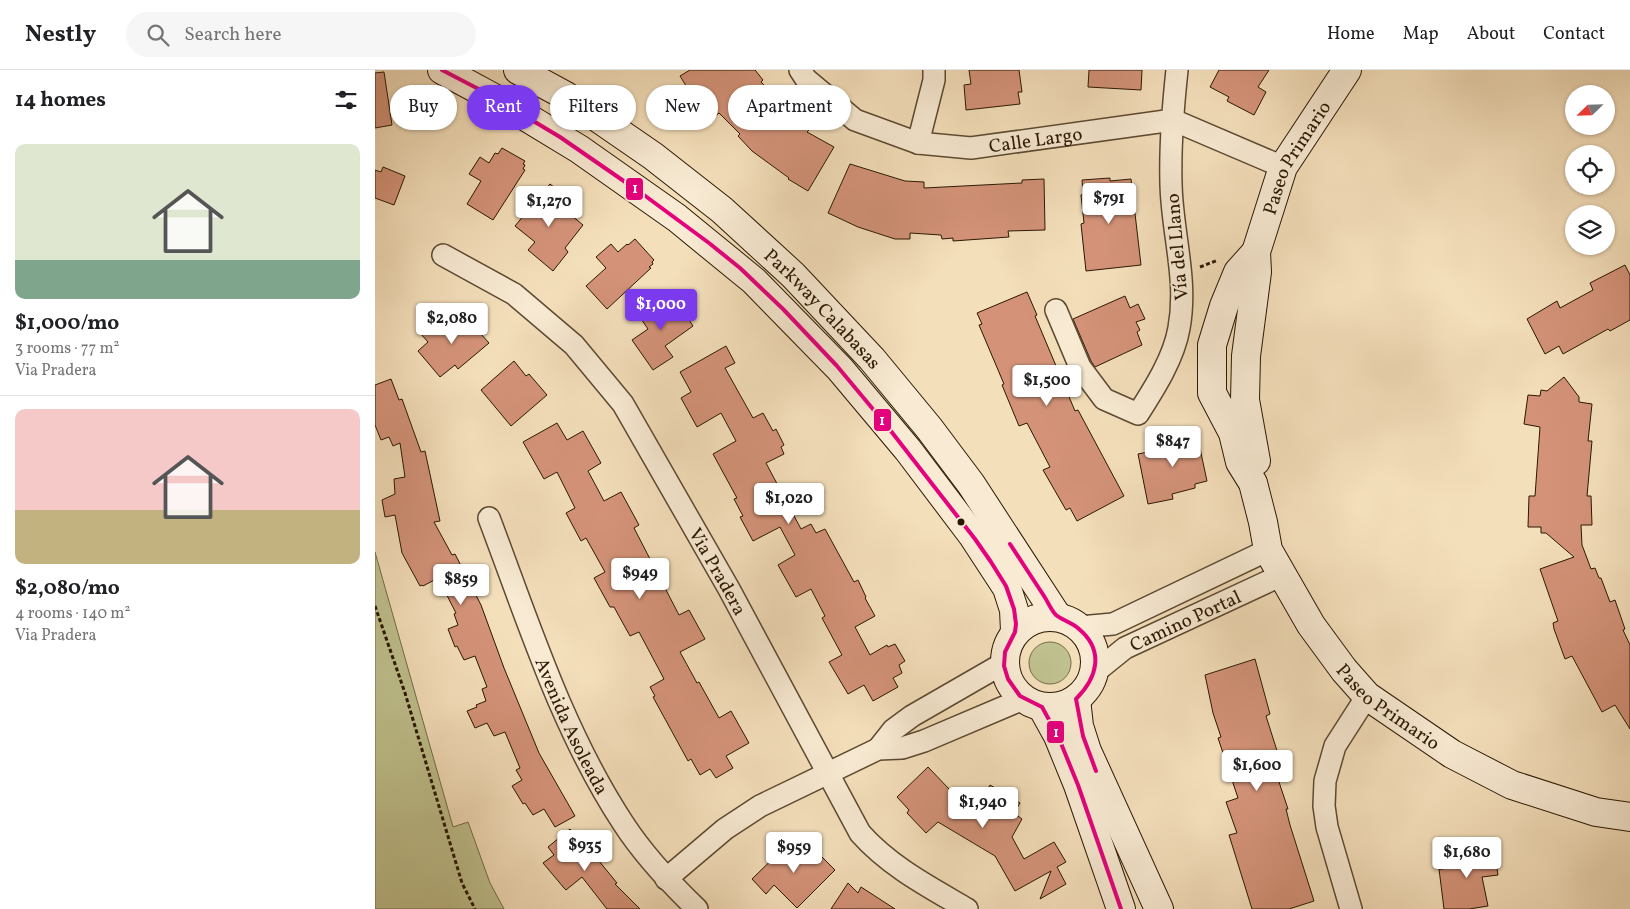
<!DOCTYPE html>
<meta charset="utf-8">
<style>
body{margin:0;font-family:Vollkorn,serif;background:#f6f6f6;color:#202124;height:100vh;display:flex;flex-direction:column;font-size:19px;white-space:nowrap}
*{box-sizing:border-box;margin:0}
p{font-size:16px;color:#757577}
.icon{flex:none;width:28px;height:28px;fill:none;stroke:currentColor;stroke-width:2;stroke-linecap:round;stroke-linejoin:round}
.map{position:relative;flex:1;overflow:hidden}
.sheet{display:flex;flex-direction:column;background:#fff;width:375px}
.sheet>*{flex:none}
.hud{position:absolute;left:15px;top:15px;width:475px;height:45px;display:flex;gap:10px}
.needle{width:32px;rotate:247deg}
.buttons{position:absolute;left:1190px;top:15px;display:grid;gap:10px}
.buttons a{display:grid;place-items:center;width:50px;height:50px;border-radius:50%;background:#fff;box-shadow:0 1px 4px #0004;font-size:25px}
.price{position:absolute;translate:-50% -42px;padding:0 11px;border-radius:5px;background:#fff;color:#222;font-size:16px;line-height:32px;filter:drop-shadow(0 1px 2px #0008)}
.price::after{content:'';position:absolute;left:50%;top:30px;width:15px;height:11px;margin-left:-8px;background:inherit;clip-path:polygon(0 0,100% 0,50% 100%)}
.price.active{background:#7c3aed;color:#fff}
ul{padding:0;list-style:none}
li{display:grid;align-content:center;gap:10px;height:265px;padding:0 15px}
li+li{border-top:1px solid #e0e0e0}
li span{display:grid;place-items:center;height:155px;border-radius:10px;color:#555}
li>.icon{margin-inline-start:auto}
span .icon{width:90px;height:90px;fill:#fffc;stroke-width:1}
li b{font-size:21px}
h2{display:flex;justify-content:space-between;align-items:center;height:60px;padding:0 15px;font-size:21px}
.tag{padding:0 18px;border-radius:22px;background:#fff;box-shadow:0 1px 4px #0004;font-size:18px;line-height:45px}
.tag.active{background:#7c3aed;color:#fff}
header{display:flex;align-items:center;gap:30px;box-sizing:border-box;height:70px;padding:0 25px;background:#fff;border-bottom:1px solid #e0e0e0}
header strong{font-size:24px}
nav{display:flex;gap:28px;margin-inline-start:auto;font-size:18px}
.search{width:350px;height:45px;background:#f6f6f6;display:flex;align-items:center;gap:12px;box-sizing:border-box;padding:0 18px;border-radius:28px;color:#757577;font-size:19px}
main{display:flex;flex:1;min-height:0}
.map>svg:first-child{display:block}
.green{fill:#bfc18e;stroke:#746c48}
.building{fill:#d49379;stroke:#2a1701}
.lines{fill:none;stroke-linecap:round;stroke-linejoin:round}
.street-casing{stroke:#5c4930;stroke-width:24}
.secondary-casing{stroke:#2a1701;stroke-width:30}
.path{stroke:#2a1701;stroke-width:3;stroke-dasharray:4 2.5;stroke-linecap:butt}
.street{stroke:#f8ead3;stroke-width:21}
.secondary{stroke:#f8ead3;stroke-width:28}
.bus-1-casing{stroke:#f8ead3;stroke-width:8}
.bus-1{stroke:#e5007d;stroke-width:4}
.bus-dot{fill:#2a1701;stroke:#f8ead3;stroke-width:2}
.labels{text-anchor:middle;stroke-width:4;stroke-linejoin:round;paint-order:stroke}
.street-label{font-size:19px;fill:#2a1701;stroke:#f8ead3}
.line-badge{stroke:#f8ead3;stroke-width:2}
.badge-label{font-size:14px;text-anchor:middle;font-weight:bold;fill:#fff}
</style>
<header>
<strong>Nestly</strong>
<div class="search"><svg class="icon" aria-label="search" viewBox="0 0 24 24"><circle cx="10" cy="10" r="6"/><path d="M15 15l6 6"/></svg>Search here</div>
<nav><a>Home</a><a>Map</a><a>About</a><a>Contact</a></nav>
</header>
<main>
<section class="sheet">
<h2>14 homes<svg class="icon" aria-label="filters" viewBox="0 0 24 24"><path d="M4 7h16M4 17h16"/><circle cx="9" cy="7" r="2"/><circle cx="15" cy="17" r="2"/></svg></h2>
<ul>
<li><span style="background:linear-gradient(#dfe7d0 75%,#7fa58c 0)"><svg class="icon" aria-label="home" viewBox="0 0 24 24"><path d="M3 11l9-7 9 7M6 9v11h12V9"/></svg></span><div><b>$1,000/mo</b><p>3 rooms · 77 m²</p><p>Via Pradera</p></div></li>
<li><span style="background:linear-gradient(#f6c9c9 65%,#c2b280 0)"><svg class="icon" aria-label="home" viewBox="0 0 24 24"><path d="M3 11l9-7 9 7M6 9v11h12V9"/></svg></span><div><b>$2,080/mo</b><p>4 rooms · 140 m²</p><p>Via Pradera</p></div></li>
</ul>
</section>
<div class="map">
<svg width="1255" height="839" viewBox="0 0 1255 839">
<rect width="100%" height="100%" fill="#f4dfbb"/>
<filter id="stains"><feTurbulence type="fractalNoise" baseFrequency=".004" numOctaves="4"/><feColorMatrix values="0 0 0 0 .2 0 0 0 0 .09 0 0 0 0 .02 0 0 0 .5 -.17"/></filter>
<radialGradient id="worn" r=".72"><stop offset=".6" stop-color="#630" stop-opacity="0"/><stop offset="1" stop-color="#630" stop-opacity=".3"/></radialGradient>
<!-- green -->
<path class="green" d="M 0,482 L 78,757 L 93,752 L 115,813 L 129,839 L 0,839 Z
M654 593a21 21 0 1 1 42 0a21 21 0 1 1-42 0Z"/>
<!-- building -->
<path class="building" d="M 315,0 L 380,0 L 388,10 L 386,12 L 411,38 L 409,40 L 435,59 L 432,62 L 459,77 L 433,121 L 413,109 L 414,108 L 377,81 L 363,66 L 365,64 L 344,43 L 338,48 L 315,18 L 313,19 L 305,6 Z
M 594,0 L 644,0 L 647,22 L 643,22 L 645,34 L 591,40 L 589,15 L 596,14 Z
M 714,0 L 767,0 L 766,20 L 713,17 Z
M 844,0 L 894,0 L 883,17 L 891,22 L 879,45 L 852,31 L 854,27 L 835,17 Z
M 9,2 L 17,55 L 0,58 L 0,3 Z
M 127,78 L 150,91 L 148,94 L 150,95 L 148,99 L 150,100 L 118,150 L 92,134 L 106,111 L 94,104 L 105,87 L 114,93 L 120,83 L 123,84 Z
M 475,94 L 530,111 L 549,112 L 549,118 L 647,113 L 647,110 L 669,109 L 670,160 L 633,161 L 634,167 L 578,171 L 578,168 L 567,169 L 566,165 L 535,163 L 535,169 L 520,169 L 483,157 L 453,143 Z
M 8,97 L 30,106 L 19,135 L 0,128 L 0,100 L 6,102 Z
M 735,108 L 735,111 L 756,109 L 766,195 L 711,201 L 706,154 L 709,153 L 706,125 L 708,124 L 707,110 Z
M 175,114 L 190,126 L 183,134 L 208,155 L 190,178 L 193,182 L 178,201 L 153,180 L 160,172 L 140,156 Z
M 260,169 L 279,190 L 277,192 L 278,194 L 274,197 L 276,198 L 232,239 L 211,216 L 231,198 L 221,187 L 236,174 L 243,182 L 252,174 L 253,175 Z
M 1250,195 L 1255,205 L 1255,250 L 1235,261 L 1233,259 L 1188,284 L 1184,276 L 1170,284 L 1152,249 L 1182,231 L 1185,238 L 1218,220 L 1215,213 Z
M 652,222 L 662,245 L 660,246 L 700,341 L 703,340 L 749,426 L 702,451 L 695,438 L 691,440 L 668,400 L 675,397 L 674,395 L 652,353 L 644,356 L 627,315 L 629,314 L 604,255 L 607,254 L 602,243 Z
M 750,226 L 755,238 L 763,234 L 770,249 L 761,252 L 765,260 L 762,262 L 767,275 L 720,297 L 716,291 L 698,249 Z
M 286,227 L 292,236 L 301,230 L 318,256 L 290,276 L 298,287 L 278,300 L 257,270 L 273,259 L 262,243 Z
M 89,245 L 114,273 L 83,299 L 80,295 L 65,307 L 43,281 L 53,272 L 46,264 L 60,252 L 69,263 Z
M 351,276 L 360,293 L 350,298 L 378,348 L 388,343 L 398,361 L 401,359 L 409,375 L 406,377 L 409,384 L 391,393 L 426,459 L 436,454 L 441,463 L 450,459 L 479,512 L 483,510 L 491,527 L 490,528 L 500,546 L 480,557 L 495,585 L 512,575 L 513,577 L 520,574 L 530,591 L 524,595 L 527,603 L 518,608 L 523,617 L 498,631 L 489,615 L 473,624 L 454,592 L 467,585 L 447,548 L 450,546 L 436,519 L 421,527 L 403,495 L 420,485 L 405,457 L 378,471 L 365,447 L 368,446 L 359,429 L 362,428 L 338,384 L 361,371 L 346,343 L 322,357 L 306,328 L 316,322 L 305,302 Z
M 139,291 L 151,306 L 154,304 L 172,325 L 136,356 L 106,320 Z
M 1189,307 L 1204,327 L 1204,332 L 1217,334 L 1213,371 L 1217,371 L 1212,426 L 1216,426 L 1217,455 L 1206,455 L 1207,475 L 1216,499 L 1220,498 L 1224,508 L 1226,508 L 1235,532 L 1240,530 L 1250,559 L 1248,560 L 1255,575 L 1255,659 L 1240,635 L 1227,642 L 1197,586 L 1190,589 L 1179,559 L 1178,553 L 1183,551 L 1165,499 L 1199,487 L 1171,463 L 1166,463 L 1166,457 L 1153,457 L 1154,426 L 1160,426 L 1165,357 L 1149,354 L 1153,325 L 1165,326 L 1166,320 L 1172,321 Z
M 16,309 L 24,330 L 27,329 L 46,382 L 50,381 L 65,451 L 59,452 L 77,485 L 80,484 L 106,535 L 129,598 L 164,683 L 200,746 L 180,757 L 169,739 L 158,745 L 150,733 L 148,734 L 137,716 L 147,710 L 141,700 L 145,698 L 130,662 L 119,666 L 112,653 L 100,658 L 92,641 L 102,637 L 101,635 L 111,631 L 107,619 L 112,617 L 100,586 L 89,590 L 82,576 L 80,577 L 73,559 L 83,555 L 79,544 L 81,543 L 63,508 L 48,516 L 47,515 L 45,516 L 27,483 L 20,445 L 10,447 L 7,430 L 20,424 L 19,409 L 30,407 L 25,373 L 18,376 L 14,367 L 6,370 L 0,355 L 0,315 Z
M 182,353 L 192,370 L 208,361 L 226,393 L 213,401 L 229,431 L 246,422 L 264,455 L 259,458 L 304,545 L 314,540 L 330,569 L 305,582 L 322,613 L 324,612 L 344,648 L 356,641 L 374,673 L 351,686 L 358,698 L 341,708 L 335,699 L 325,705 L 316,689 L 313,691 L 278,627 L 280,626 L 275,617 L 289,609 L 264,562 L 255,566 L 239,537 L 235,537 L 219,508 L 230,502 L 211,468 L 206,471 L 191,443 L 200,438 L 182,402 L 169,409 L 148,372 Z
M 821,360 L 832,411 L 820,414 L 820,418 L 797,424 L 798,429 L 773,434 L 763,384 L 798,377 L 795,365 Z
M 880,589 L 895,644 L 891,646 L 910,706 L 903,709 L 913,739 L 911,739 L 915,755 L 939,831 L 914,839 L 877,839 L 854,765 L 862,763 L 851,732 L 863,728 L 843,668 L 846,667 L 838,643 L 830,605 Z
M 553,697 L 598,744 L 615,715 L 645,733 L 639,743 L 647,749 L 637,767 L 649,789 L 679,772 L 691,792 L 682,797 L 691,814 L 665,829 L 676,801 L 640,821 L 620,786 L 563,752 L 551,763 L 532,743 L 534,740 L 522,727 Z
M 195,759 L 213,782 L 215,780 L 242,813 L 240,814 L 265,839 L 232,839 L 207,807 L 191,820 L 189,818 L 168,793 L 179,785 L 173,777 Z
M 416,771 L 432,788 L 440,780 L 460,800 L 422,838 L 399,815 L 391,824 L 377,809 Z
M 1119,779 L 1123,805 L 1107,807 L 1113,836 L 1094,839 L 1069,839 L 1064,799 L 1068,799 L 1067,787 Z
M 473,813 L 483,823 L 486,817 L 520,839 L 456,839 Z"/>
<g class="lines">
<!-- street casing -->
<g class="street-casing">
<g id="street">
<path id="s1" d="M 425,0 L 431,9 L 480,50 L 543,73 L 596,78 L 798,50 L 908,97"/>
<path d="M 543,73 L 559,10 L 559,0"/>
<path id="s2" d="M 68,185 L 139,224 L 199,275 L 248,334 L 354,519 L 485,763 C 514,796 554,817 592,839"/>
<path d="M 681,240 L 705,297 L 729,329 L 763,344 C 779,319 799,288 804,258 C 813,209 797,163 796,114 C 795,77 798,37 802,0"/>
<path id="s3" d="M 114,448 C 153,551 187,660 248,753 C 268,784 295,813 322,839"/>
<path d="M 705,557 L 738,554 L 893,480"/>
<path id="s4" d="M 719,603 L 750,578 L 907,505"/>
<path d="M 503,679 L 518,660 L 537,646 L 629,593"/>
<path d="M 291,809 L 350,759 L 385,736 L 503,679 L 527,678 L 549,671 L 648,629"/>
<path d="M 976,839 L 952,757 L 949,736 L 950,711 L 960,676 L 992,626"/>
</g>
</g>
<!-- secondary casing -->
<g class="secondary-casing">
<g id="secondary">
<path d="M 67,0 L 130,34 L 204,79 L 302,148 L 379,211 L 465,299 L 533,380 L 598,466 L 632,518 L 639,540 L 640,561"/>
<path id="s5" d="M 143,0 L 191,26 L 278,86 L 347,140 L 418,205 L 497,289 L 554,358 L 596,414 L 682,546"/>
<path id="s6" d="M 881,182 L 863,202 L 849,236 L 837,275 L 837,323 L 858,363 L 865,392 L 878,413 L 888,452 L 893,480 L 936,555 L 969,600 L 992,626 L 1077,684 L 1137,715 L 1221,742 L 1255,747"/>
<path id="s7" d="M 881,391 L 870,330 L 871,286 L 882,202 L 881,182 L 908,97 L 972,0"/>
<circle cx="675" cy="592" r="45"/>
<path d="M 701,629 L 704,656 L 712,681 L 784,839"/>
<path d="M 667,637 L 683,666 L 703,715 L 746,839"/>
</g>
</g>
<!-- path -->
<path class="path" d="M 825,197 L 843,190
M 0,536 L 30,623 L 87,813 L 100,839"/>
<!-- street -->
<use href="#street" class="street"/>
<!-- secondary -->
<use href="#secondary" class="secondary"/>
<!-- bus-1 casing -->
<g class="bus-1-casing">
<path id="bus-1" d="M 67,0 L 115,25 L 185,67 L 269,125 L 334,173 L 365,198 L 408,239 L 462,296 L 512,356 L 600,469 L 616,492 L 631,516 L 639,539 L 641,554 L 640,562 L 630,582 L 629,596 L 633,609 L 645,626 L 667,637 L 683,666 L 703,715 L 746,839
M 635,474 C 646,491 658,509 669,526 C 673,532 676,540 681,545 C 687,550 698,553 704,559 C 730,581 722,608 701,629 L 708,666 L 721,701"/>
</g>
<!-- bus-1 -->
<use href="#bus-1" class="bus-1"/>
</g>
<!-- markers -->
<circle class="bus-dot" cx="586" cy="452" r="4.5"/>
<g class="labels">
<!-- street labels -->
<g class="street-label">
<text dy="7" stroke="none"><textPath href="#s1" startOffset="260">Calle Largo</textPath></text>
<text dy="7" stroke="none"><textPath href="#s7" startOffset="314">Paseo Primario</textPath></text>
<text transform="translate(801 177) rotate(-95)" y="7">Vía del Llano</text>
<text dy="7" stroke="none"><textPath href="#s5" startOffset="389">Parkway Calabasas</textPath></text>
<text dy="7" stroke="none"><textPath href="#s2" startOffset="429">Via Pradera</textPath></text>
<text dy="7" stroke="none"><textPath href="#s4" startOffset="106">Camino Portal</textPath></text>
<text dy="7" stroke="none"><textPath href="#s6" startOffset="521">Paseo Primario</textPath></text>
<text dy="7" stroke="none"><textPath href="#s3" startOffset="224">Avenida Asoleada</textPath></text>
</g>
</g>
<g class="line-badge">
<rect x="250" y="107" width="19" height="24" rx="5" fill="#e5007d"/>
<rect x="498" y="338" width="19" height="24" rx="5" fill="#e5007d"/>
<rect x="671" y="650" width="19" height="24" rx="5" fill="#e5007d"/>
</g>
<g class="badge-label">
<text x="260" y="123">1</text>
<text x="507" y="355">1</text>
<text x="681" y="667">1</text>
</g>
<rect width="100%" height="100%" filter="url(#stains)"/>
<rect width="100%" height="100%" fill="url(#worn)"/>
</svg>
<div class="buttons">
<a><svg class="needle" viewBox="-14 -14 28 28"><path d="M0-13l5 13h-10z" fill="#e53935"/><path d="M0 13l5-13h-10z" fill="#757577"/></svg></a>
<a><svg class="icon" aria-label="locate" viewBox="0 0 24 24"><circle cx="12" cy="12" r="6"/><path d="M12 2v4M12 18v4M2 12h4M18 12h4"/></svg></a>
<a><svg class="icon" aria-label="layers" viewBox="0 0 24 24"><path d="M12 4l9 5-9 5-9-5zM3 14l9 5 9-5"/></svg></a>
</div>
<b class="price" style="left:734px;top:155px">$791</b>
<b class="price" style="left:174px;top:158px">$1,270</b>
<b class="price active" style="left:286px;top:261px">$1,000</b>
<b class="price" style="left:77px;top:275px">$2,080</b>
<b class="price" style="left:672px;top:337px">$1,500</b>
<b class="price" style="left:798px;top:398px">$847</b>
<b class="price" style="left:414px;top:455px">$1,020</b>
<b class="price" style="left:265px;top:530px">$949</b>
<b class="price" style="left:86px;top:536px">$859</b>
<b class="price" style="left:882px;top:722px">$1,600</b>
<b class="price" style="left:608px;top:759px">$1,940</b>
<b class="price" style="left:210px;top:802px">$935</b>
<b class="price" style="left:419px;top:804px">$959</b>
<b class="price" style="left:1092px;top:809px">$1,680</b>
<div class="hud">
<a class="tag">Buy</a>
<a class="tag active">Rent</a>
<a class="tag">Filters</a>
<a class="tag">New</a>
<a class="tag">Apartment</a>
</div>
</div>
</main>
